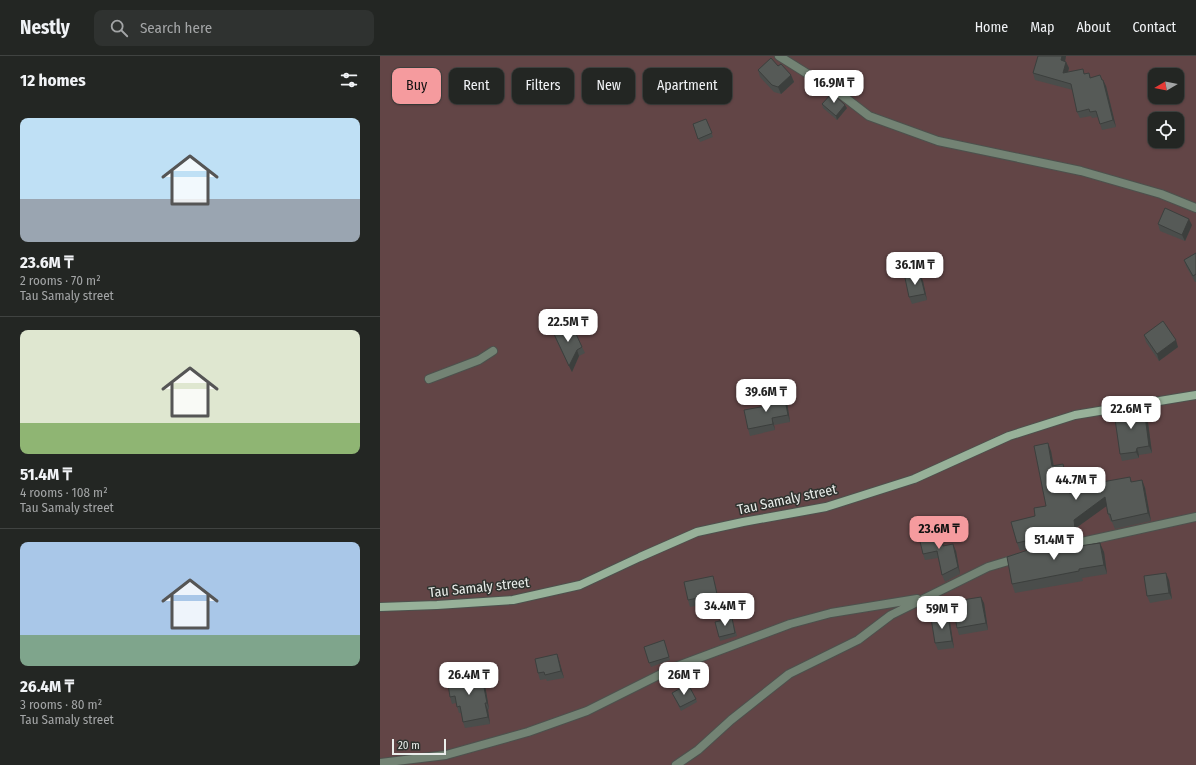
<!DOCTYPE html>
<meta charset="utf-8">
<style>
body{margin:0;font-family:"Fira Sans Condensed",sans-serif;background:#2f3230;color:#f1f3f6;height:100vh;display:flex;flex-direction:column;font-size:15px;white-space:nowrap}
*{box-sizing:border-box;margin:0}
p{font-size:13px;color:#a3a5a6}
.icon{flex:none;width:22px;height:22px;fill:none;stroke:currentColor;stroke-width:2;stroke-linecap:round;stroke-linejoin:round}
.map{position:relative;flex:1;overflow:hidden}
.side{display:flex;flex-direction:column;background:#232623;width:380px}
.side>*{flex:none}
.top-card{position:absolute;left:12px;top:12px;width:380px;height:36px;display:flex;gap:8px}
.needle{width:26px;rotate:260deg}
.fabs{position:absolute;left:768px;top:12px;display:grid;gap:8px}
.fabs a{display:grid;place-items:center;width:36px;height:36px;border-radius:8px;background:#232623;box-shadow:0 1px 3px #0004,0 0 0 1px #404341;font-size:20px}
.scale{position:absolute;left:12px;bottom:10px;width:54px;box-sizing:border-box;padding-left:4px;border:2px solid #eaedea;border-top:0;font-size:11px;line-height:14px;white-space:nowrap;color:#eaedea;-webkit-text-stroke:3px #2f332f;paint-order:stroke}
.price{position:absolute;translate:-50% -34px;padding:0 9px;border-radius:8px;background:#fff;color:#222;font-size:13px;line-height:26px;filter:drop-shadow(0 1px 2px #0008)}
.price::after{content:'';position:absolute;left:50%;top:24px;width:12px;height:9px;margin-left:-6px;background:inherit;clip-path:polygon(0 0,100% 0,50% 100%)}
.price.on{background:#f59b9e;color:#111}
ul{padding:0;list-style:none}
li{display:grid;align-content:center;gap:8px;height:212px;padding:0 20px}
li+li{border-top:1px solid #404341}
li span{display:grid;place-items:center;height:124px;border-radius:8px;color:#555}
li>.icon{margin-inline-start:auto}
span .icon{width:72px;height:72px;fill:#fffc;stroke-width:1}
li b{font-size:17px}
h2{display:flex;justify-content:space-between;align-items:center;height:48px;padding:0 20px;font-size:17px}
.chip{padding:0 14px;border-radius:8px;background:#232623;box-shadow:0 1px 3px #0004,0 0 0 1px #404341;font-size:14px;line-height:36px}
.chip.on{background:#f59b9e;color:#111}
header{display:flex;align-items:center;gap:24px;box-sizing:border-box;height:56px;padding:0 20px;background:#232623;border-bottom:1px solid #404341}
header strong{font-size:19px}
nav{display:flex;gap:22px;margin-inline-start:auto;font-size:14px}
.search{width:280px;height:36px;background:#2f3230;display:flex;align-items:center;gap:10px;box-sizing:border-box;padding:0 14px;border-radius:8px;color:#a3a5a6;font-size:15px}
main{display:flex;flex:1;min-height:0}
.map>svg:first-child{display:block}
.green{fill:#624546;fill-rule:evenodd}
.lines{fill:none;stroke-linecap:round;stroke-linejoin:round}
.street-casing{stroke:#4d514d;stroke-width:10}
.secondary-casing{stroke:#4d514d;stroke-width:10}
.street{stroke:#738374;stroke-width:8}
.secondary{stroke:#97b199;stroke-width:8}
.wall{fill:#4a4d4b}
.shaded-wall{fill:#3c3f3d}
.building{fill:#565a57;stroke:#3c3f3d}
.labels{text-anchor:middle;stroke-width:3;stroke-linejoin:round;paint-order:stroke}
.street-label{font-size:14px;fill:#eaedea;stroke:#2f332f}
</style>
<header>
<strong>Nestly</strong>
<div class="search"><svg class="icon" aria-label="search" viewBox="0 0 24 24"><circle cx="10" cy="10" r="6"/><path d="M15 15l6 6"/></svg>Search here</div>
<nav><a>Home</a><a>Map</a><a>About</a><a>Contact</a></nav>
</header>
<main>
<section class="side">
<h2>12 homes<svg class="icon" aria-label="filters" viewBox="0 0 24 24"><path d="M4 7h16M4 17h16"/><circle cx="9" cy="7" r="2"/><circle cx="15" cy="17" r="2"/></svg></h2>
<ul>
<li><span style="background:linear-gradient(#bfe0f5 65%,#9aa5b1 0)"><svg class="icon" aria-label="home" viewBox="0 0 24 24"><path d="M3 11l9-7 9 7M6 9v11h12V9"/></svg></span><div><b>23.6M ₸</b><p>2 rooms · 70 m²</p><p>Tau Samaly street</p></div></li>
<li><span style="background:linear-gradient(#dfe7d0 75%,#8fb573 0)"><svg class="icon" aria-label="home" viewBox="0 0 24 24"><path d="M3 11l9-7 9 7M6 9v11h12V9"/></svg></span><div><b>51.4M ₸</b><p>4 rooms · 108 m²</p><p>Tau Samaly street</p></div></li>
<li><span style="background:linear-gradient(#a9c7e8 75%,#7fa58c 0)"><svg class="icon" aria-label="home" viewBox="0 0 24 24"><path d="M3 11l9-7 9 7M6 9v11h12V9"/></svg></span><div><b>26.4M ₸</b><p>3 rooms · 80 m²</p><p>Tau Samaly street</p></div></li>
</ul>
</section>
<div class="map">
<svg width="816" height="709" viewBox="0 0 816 709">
<rect width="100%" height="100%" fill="#2f332f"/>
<!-- green -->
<path class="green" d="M 0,0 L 816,0 L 816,709 L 0,709 ZM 775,19 L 797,19 L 797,41 L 775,41 ZM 775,63 L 797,63 L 797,85 L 775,85 Z"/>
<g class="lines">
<!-- street casing -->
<g class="street-casing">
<path id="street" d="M 399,0 L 463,40 L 489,60 L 558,85 L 701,115 L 781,138 L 816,152
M 49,323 L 99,304 L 113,295
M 688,489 L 816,461
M 0,707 L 66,699 L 148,676 L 207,655 L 295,611 L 410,568 L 451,557 L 537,543
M 296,709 L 318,694 L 351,664 L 409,618 L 478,584 L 511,559 L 608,511 L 638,502"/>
</g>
<!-- secondary casing -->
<g class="secondary-casing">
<path id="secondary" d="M 0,551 L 57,549 L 133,544 L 200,529 L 260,501 L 317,476 L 363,466 L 446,451 L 534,423 L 629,380 L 695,359 L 816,339"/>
</g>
<!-- street -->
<use href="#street" class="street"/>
<!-- secondary -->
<use href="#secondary" class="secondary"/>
</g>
<!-- wall -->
<path class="wall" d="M 658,0 L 686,0 L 685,5 L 686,6 L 689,12 L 688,16 L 705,17 L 709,17 L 711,22 L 720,19 L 722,24 L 723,24 L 726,30 L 736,71 L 722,74 L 718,61 L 712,62 L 711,60 L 700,62 L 697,56 L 693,34 L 655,24 L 653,17 Z
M 378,14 L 411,19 L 414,26 L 401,38 L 394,36 L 380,21 Z
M 310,22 L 316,39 L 296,46 L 290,29 Z
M 90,28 L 112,29 L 113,33 L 96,41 Z
M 442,48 L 467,52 L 457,64 L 443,52 Z
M 326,63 L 333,81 L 320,86 L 313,68 Z
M 778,168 L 812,169 L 805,185 L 780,175 Z
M 816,197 L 816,226 L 815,226 L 806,210 L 804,204 Z
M 543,225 L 547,244 L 532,248 L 529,241 Z
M 174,278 L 202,291 L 205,297 L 199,300 L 192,316 L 176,284 Z
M 764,279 L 798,291 L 779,305 L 766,286 Z
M 404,339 L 407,346 L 410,366 L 394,369 L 395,374 L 370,380 L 368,373 L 386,350 Z
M 767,359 L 772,397 L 759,399 L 759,402 L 742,405 L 740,398 Z
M 671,395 L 674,410 L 683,408 L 686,416 L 690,437 L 723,430 L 750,421 L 752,426 L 762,424 L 765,432 L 771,465 L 735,473 L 732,466 L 731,466 L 728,458 L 726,450 L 696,472 L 698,481 L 640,495 L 637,487 L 655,460 L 666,450 Z
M 561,479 L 564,490 L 576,495 L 580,518 L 565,526 L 562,519 L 558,502 L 545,504 L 543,498 Z
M 700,490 L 724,496 L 727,518 L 702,522 L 703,525 L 635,537 L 632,528 Z
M 789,524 L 792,543 L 770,547 L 767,540 Z
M 335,527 L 339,545 L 310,551 L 308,544 Z
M 604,547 L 608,574 L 579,579 L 577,572 L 577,548 Z
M 352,562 L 357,580 L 340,585 L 339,581 Z
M 570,566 L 574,592 L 558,594 L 555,587 Z
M 284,584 L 290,604 L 271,611 L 264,591 Z
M 177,598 L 179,604 L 184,622 L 167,625 L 166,623 L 160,624 L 158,617 Z
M 101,616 L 104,623 L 109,653 L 108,654 L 110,668 L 85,672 L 83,666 L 81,657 L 79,657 L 76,647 L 72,648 L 70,641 Z
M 292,637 L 316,643 L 317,646 L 301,655 Z"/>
<!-- shaded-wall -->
<path class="shaded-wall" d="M 682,0 L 686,0 L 684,11 L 681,4 Z
M 686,6 L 689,12 L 686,24 L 683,17 Z
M 411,19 L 414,26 L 401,38 L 398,31 Z
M 723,24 L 726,30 L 736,71 L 733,64 Z
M 465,49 L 467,52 L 457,64 L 456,60 Z
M 809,163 L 812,169 L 805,185 L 802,179 Z
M 540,218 L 543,225 L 547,244 L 545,238 Z
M 796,284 L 798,291 L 779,305 L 777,298 Z
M 197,294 L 199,300 L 192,316 L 189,310 Z
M 404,339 L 407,346 L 410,366 L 408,359 Z
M 764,352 L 767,359 L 772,397 L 769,390 Z
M 392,362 L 394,369 L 395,374 L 393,368 Z
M 668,387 L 671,395 L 675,418 L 672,410 Z
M 757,392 L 759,399 L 759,402 L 756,396 Z
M 683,408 L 686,416 L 692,445 L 689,437 Z
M 762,424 L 765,432 L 771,465 L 768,457 Z
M 725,441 L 728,449 L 696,472 L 698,481 L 695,473 L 694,464 Z
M 720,487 L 724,496 L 727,518 L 724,509 Z
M 573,488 L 576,495 L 580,518 L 578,511 Z
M 786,517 L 789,524 L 792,543 L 789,537 Z
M 601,541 L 604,547 L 608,574 L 606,567 Z
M 568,560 L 570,566 L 574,592 L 572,585 Z
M 177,598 L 179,604 L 184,622 L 181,615 Z
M 101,616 L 104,623 L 109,653 L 107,647 Z
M 105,647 L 108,654 L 110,668 L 108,661 Z"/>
<!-- building -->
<path class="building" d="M 658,0 L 682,0 L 681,4 L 686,6 L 683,17 L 703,13 L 704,18 L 709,17 L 710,22 L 720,19 L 722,24 L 723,24 L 733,64 L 720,68 L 716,55 L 710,56 L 709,53 L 697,56 L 691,28 L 653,17 Z
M 391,2 L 398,10 L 401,8 L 411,19 L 398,31 L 392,29 L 378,14 Z
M 106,16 L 112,29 L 95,37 L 89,24 Z
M 310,22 L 315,36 L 295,43 L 290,29 Z
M 452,37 L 465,49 L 456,60 L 442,48 Z
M 326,63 L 332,77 L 318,83 L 313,68 Z
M 785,152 L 809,163 L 802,179 L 778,168 Z
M 816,197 L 816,218 L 813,220 L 804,204 Z
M 540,218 L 545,238 L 529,241 L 525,222 Z
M 783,265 L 796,284 L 777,298 L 764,279 Z
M 192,269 L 202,291 L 197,294 L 189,310 L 174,278 Z
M 404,339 L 408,359 L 392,362 L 393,368 L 368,373 L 364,354 L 386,350 L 395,341 Z
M 764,352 L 769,390 L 757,392 L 756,396 L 740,398 L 734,356 Z
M 668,387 L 672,410 L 683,408 L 689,437 L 723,430 L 722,426 L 750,421 L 751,426 L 762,424 L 768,457 L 732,465 L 730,458 L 728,458 L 725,441 L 694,464 L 695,473 L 637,487 L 631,466 L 655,460 L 654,452 L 666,450 L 654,390 Z
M 559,472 L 563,490 L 573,488 L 578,511 L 562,519 L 557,495 L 543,498 L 538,477 Z
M 697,483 L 699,490 L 720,487 L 724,509 L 699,513 L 699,515 L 632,528 L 627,501 L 651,493 Z
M 786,517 L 789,537 L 767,540 L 764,520 Z
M 333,520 L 337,538 L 308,544 L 304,526 Z
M 601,541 L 606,567 L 577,572 L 573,549 L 577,548 L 576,545 Z
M 568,560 L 572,585 L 555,587 L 551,562 Z
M 352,562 L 355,577 L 339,581 L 335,566 Z
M 284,584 L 289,601 L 269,607 L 264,591 Z
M 177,598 L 181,615 L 165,619 L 164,616 L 158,617 L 155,603 Z
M 101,616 L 107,647 L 105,647 L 108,661 L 83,666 L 80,650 L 77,651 L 75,640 L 70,641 L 67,622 Z
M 308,628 L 316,643 L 300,651 L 292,637 Z"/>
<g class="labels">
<!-- street labels -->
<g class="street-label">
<text transform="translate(407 443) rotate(-12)" y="5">Tau Samaly street</text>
<text transform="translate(99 531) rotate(-6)" y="5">Tau Samaly street</text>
</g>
</g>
</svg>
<div class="fabs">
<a><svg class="needle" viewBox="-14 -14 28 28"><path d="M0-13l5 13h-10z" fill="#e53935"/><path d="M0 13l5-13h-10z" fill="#a3a5a6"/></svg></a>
<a><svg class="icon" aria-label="locate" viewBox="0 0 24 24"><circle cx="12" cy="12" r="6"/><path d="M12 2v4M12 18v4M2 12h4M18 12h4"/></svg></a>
</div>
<div class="scale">20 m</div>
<b class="price" style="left:454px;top:48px">16.9M ₸</b>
<b class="price" style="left:535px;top:230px">36.1M ₸</b>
<b class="price" style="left:188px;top:287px">22.5M ₸</b>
<b class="price" style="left:386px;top:357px">39.6M ₸</b>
<b class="price" style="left:751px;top:374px">22.6M ₸</b>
<b class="price" style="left:696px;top:445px">44.7M ₸</b>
<b class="price on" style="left:559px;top:494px">23.6M ₸</b>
<b class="price" style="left:674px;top:505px">51.4M ₸</b>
<b class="price" style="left:345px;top:571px">34.4M ₸</b>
<b class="price" style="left:562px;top:574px">59M ₸</b>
<b class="price" style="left:89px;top:640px">26.4M ₸</b>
<b class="price" style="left:304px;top:640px">26M ₸</b>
<div class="top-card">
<a class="chip on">Buy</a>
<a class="chip">Rent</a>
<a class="chip">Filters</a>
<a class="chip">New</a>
<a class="chip">Apartment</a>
</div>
</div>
</main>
